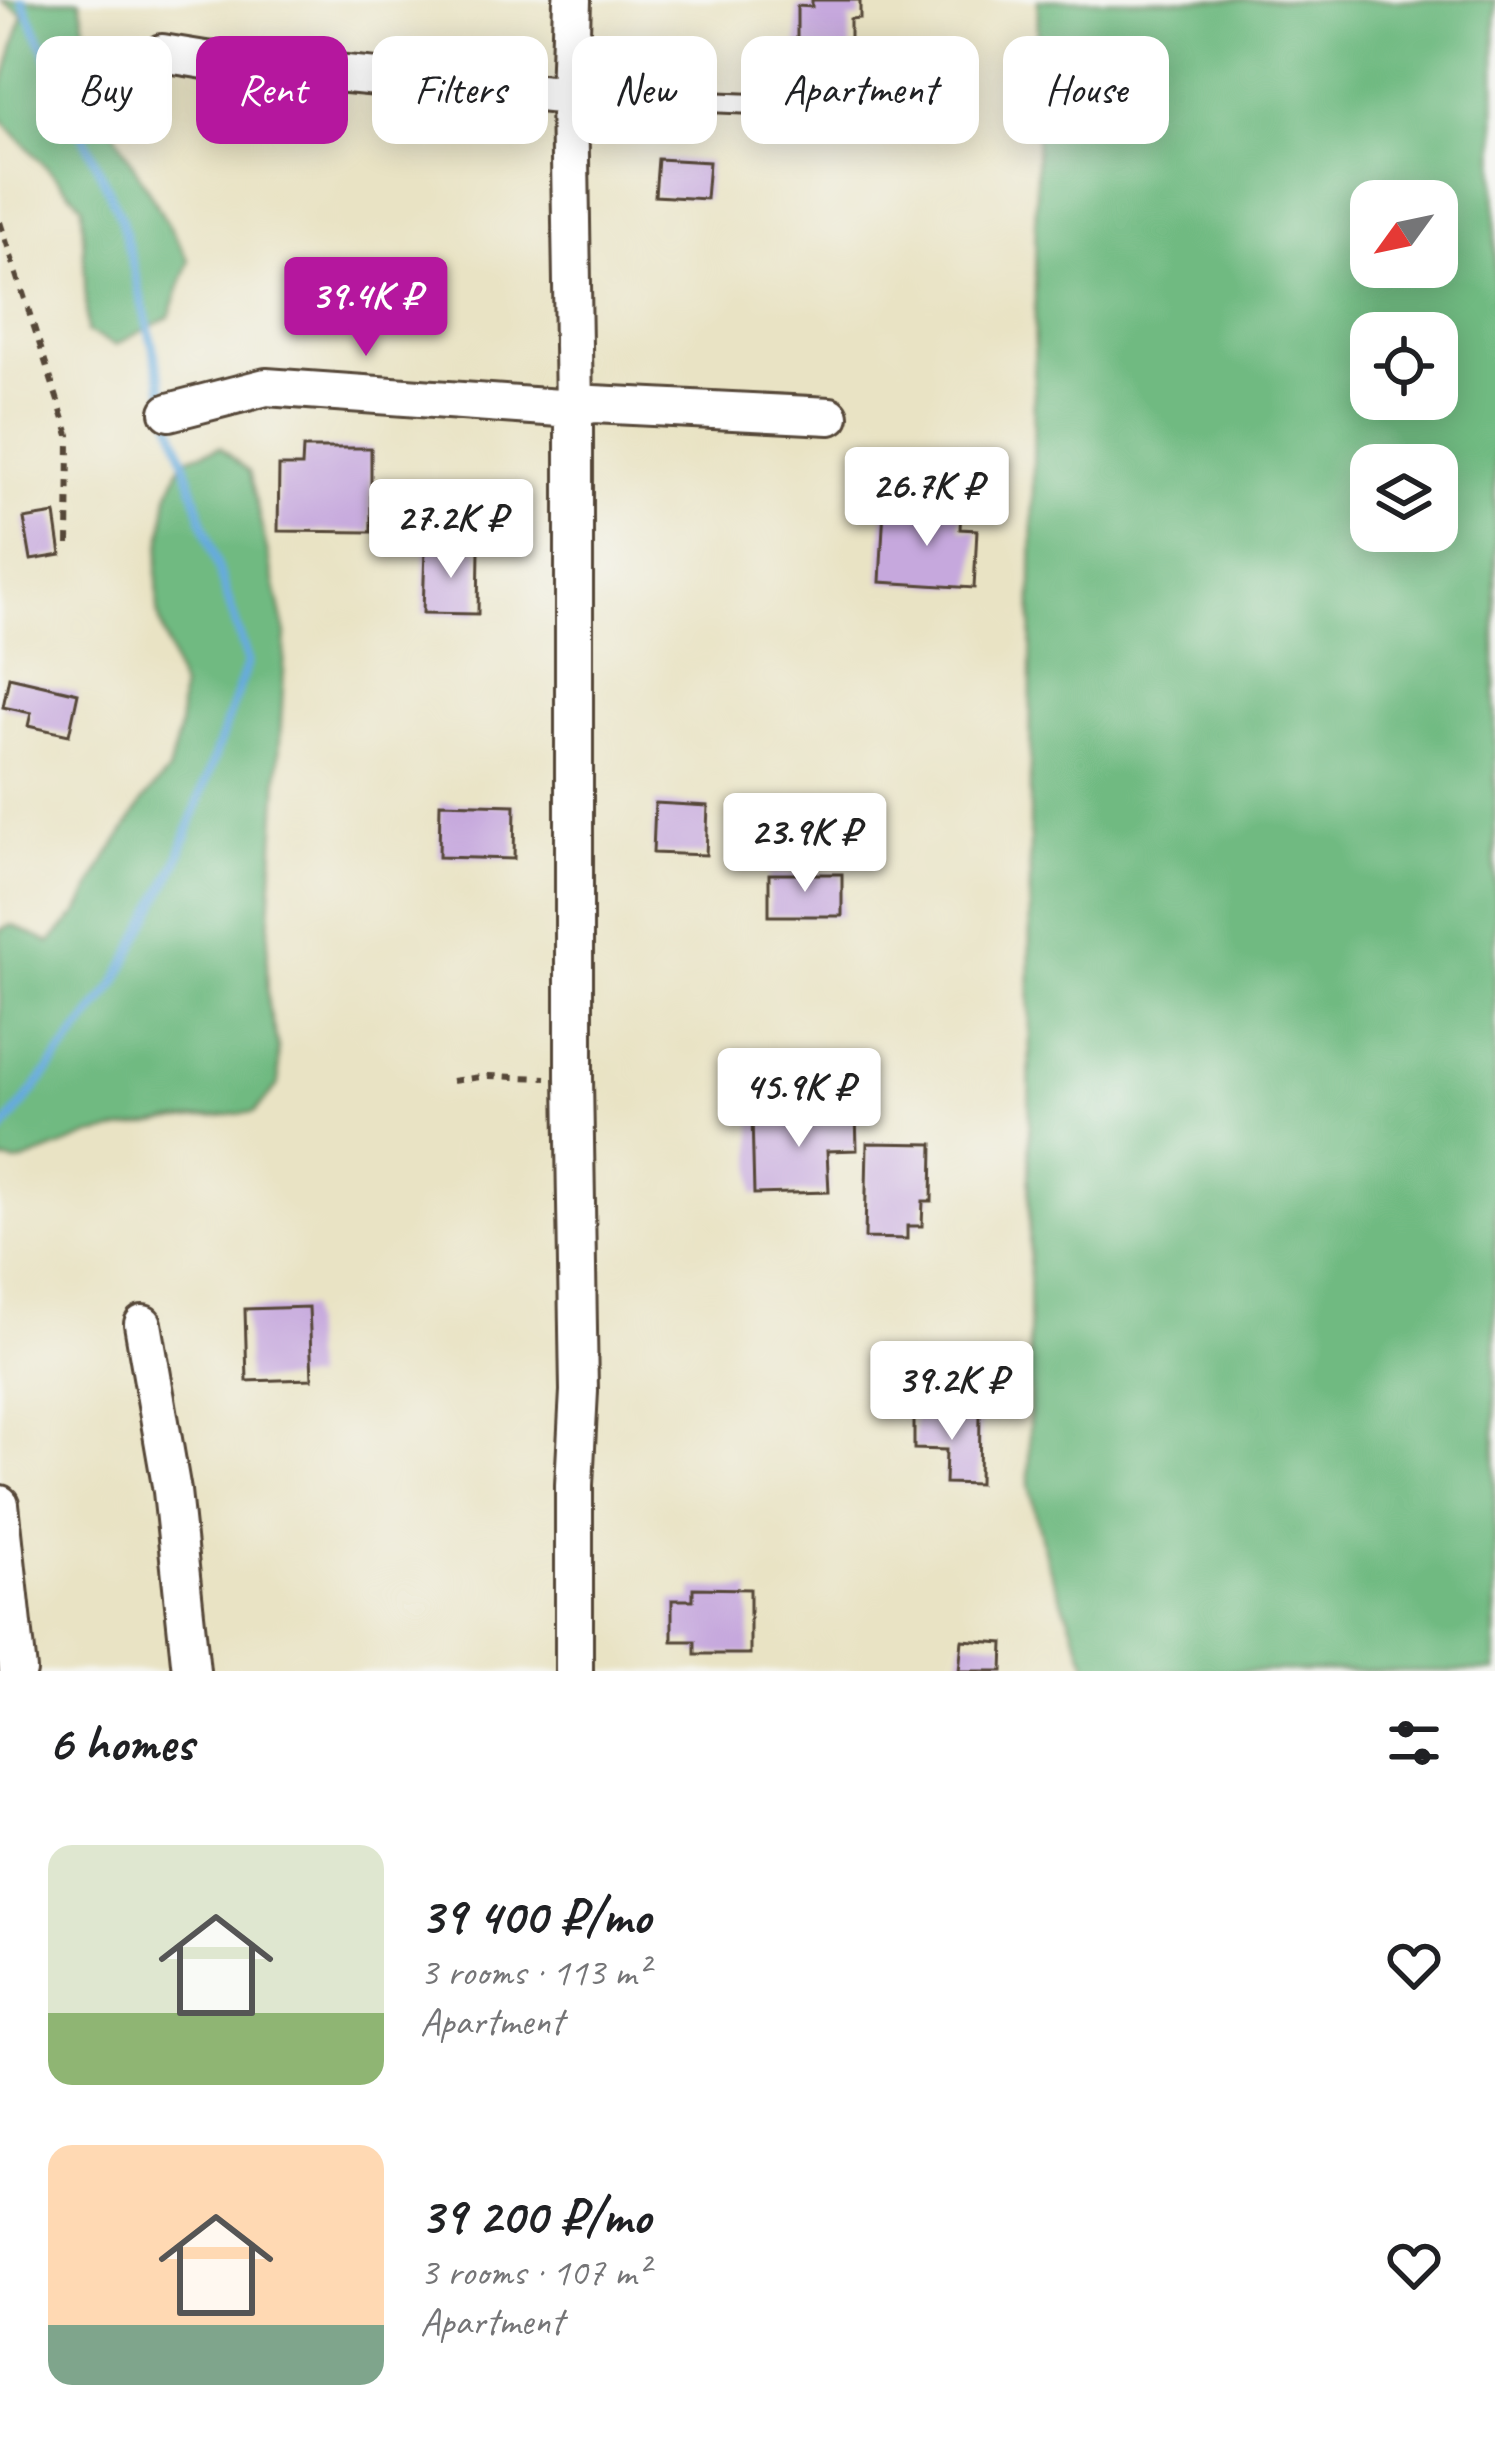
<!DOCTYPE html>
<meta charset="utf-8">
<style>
body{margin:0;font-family:Caveat,sans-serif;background:#f2f2f2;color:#202124;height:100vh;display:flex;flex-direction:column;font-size:45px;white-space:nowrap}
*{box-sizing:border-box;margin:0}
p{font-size:39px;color:#757577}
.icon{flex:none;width:66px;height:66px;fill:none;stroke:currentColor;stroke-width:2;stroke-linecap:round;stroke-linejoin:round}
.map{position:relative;height:1671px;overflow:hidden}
.side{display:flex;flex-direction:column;background:#fff;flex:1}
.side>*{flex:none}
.guide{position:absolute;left:36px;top:36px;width:1425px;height:108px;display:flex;gap:24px}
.needle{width:78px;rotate:237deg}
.fabs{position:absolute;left:1350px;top:180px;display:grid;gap:24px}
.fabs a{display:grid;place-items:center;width:108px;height:108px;border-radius:24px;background:#fff;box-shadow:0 6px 30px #0003;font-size:60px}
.price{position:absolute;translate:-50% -102px;padding:0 27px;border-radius:12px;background:#fff;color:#222;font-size:39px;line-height:78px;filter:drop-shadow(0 3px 6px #0008)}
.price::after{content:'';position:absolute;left:50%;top:72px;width:36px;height:27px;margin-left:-18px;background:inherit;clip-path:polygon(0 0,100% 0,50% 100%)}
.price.current{background:#b5179e;color:#fff}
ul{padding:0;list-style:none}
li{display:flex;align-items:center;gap:36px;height:300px;padding:0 48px}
li span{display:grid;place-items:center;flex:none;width:336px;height:240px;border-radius:24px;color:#555}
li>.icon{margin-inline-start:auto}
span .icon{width:144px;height:144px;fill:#fffc;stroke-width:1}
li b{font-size:51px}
h2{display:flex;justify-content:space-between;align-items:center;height:144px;padding:0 48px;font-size:51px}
.pill{padding:0 42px;border-radius:24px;background:#fff;box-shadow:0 6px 30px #0003;font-size:42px;line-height:108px}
.pill.current{background:#b5179e;color:#fff}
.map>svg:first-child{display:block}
.forest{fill:#70ba81;stroke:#567250;stroke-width:3;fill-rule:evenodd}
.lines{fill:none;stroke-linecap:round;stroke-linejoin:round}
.stream{stroke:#66abdc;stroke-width:9}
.building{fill:#c6a8dd}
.service-casing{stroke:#554637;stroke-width:24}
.minor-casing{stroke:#554637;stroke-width:42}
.path{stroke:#554637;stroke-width:6;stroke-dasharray:9 9;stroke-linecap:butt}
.service{stroke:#fff;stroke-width:18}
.minor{stroke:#fff;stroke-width:36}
</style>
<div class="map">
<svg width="1495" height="1671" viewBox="0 0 1495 1671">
<rect width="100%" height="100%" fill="#f6f6f2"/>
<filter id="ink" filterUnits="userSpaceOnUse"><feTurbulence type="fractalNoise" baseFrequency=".00833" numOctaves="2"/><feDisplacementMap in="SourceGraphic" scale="24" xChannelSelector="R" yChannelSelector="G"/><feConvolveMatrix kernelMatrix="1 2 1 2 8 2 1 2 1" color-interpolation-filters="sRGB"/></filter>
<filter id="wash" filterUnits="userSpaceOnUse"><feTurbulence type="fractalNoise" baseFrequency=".004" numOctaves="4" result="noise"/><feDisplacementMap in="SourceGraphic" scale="48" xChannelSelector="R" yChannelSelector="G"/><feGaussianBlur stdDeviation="2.7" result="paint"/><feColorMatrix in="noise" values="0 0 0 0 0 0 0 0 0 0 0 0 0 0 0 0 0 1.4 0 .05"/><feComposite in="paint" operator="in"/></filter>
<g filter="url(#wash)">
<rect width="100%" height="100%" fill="#e9e3c4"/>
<!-- forest -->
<path class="forest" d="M 0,0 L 80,0 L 99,105 L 189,261 L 169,317 L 115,345 L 87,332 L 82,205 L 0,118 L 0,94 L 23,14 Z
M 1038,0 L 1495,0 L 1495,1671 L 1090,1671 L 1047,1562 L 1029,1485 L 1030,786 ZM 1437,201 L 1437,267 L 1371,267 L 1371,201 ZM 1437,333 L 1437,399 L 1371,399 L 1371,333 ZM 1437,465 L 1437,531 L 1371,531 L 1371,465 Z
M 220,447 L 249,472 L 286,634 L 267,967 L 268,1005 L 278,1048 L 279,1084 L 255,1112 L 172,1121 L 91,1135 L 18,1163 L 0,1160 L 0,930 L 12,925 L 50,943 L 79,912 L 98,873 L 143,801 L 168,772 L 179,732 L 181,689 L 158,614 L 157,572 L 168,495 L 183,459 Z"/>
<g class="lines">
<!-- stream -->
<path class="stream" d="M 22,0 L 121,218 L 167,404
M 0,1134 L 116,983 L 176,865 L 248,662 L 171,420"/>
</g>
<g id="blocks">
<!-- building -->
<path class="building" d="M 812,0 L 860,0 L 860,18 L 850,19 L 850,53 L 797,53 L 797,6 L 812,7 Z
M 658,159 L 709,162 L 706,199 L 655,196 Z
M 303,448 L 371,448 L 371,532 L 278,531 L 279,466 L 302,466 Z
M 884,508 L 961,512 L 960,529 L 977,530 L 974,588 L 880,582 Z
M 55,514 L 61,555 L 31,560 L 24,519 Z
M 425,548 L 479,549 L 478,614 L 423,613 Z
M 9,677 L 78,693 L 69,735 L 28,726 L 31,713 L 3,707 Z
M 440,803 L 515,805 L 514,859 L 439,857 Z
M 655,803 L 708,806 L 706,855 L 653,853 Z
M 769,874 L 842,874 L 842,916 L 769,916 Z
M 856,1112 L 857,1150 L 827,1151 L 829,1192 L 754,1194 L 752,1116 Z
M 867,1143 L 933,1144 L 932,1201 L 923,1201 L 922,1226 L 907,1226 L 907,1239 L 865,1238 Z
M 309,1307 L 312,1379 L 247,1381 L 245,1309 Z
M 914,1413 L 980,1414 L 979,1484 L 945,1483 L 946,1450 L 914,1449 Z
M 693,1588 L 750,1589 L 750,1654 L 695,1654 L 695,1641 L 672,1641 L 672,1600 L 693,1600 Z
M 962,1640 L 1004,1643 L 1003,1671 L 959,1671 Z"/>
</g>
</g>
<g filter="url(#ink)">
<use href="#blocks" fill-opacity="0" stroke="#554637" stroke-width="3"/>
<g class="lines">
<!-- service casing -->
<g class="service-casing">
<path id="service" d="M 569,96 L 825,107"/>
</g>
<!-- minor casing -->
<g class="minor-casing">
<path id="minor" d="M 572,0 L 569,96 L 574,409 L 574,1078 L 579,1391 L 574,1485 L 574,1671
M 162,53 L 205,60 L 569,96
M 169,412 L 266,387 L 574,409 L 593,404 L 830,416
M 143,1324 L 172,1491 L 191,1671
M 0,1504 L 18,1671"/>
</g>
<!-- path -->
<path class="path" d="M 0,222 L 69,435 L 68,549
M 452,1081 L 488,1076 L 546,1078"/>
<!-- service -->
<use href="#service" class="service"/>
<!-- minor -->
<use href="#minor" class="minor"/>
</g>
</g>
</svg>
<div class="fabs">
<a><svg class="needle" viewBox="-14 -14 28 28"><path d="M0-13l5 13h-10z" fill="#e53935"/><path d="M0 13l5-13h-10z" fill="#757577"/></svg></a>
<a><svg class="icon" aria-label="locate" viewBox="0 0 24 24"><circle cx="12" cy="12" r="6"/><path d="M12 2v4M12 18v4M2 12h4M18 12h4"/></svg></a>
<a><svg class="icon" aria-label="layers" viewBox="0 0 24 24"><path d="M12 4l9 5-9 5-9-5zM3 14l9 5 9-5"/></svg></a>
</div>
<b class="price current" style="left:366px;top:359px">39.4K ₽</b>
<b class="price" style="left:927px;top:549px">26.7K ₽</b>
<b class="price" style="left:451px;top:581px">27.2K ₽</b>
<b class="price" style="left:805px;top:895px">23.9K ₽</b>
<b class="price" style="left:799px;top:1150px">45.9K ₽</b>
<b class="price" style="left:952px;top:1443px">39.2K ₽</b>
<div class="guide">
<a class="pill">Buy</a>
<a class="pill current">Rent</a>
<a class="pill">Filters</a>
<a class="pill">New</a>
<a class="pill">Apartment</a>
<a class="pill">House</a>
</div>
</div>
<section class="side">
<h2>6 homes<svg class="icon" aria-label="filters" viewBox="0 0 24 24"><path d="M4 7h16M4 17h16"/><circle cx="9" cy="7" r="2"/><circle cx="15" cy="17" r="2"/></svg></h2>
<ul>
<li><span style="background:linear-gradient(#dfe7d0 70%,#8fb573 0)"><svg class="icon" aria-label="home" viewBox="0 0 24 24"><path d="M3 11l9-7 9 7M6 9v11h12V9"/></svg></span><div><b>39 400 ₽/mo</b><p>3 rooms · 113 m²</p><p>Apartment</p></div><svg class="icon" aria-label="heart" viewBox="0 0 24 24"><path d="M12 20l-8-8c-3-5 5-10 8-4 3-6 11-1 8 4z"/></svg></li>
<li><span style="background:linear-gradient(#ffd9b3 75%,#7fa58c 0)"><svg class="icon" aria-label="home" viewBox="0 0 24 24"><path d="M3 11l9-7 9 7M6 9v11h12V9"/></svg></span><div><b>39 200 ₽/mo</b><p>3 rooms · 107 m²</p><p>Apartment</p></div><svg class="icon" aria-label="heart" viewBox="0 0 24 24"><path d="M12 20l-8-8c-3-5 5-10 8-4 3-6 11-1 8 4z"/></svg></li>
</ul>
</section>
